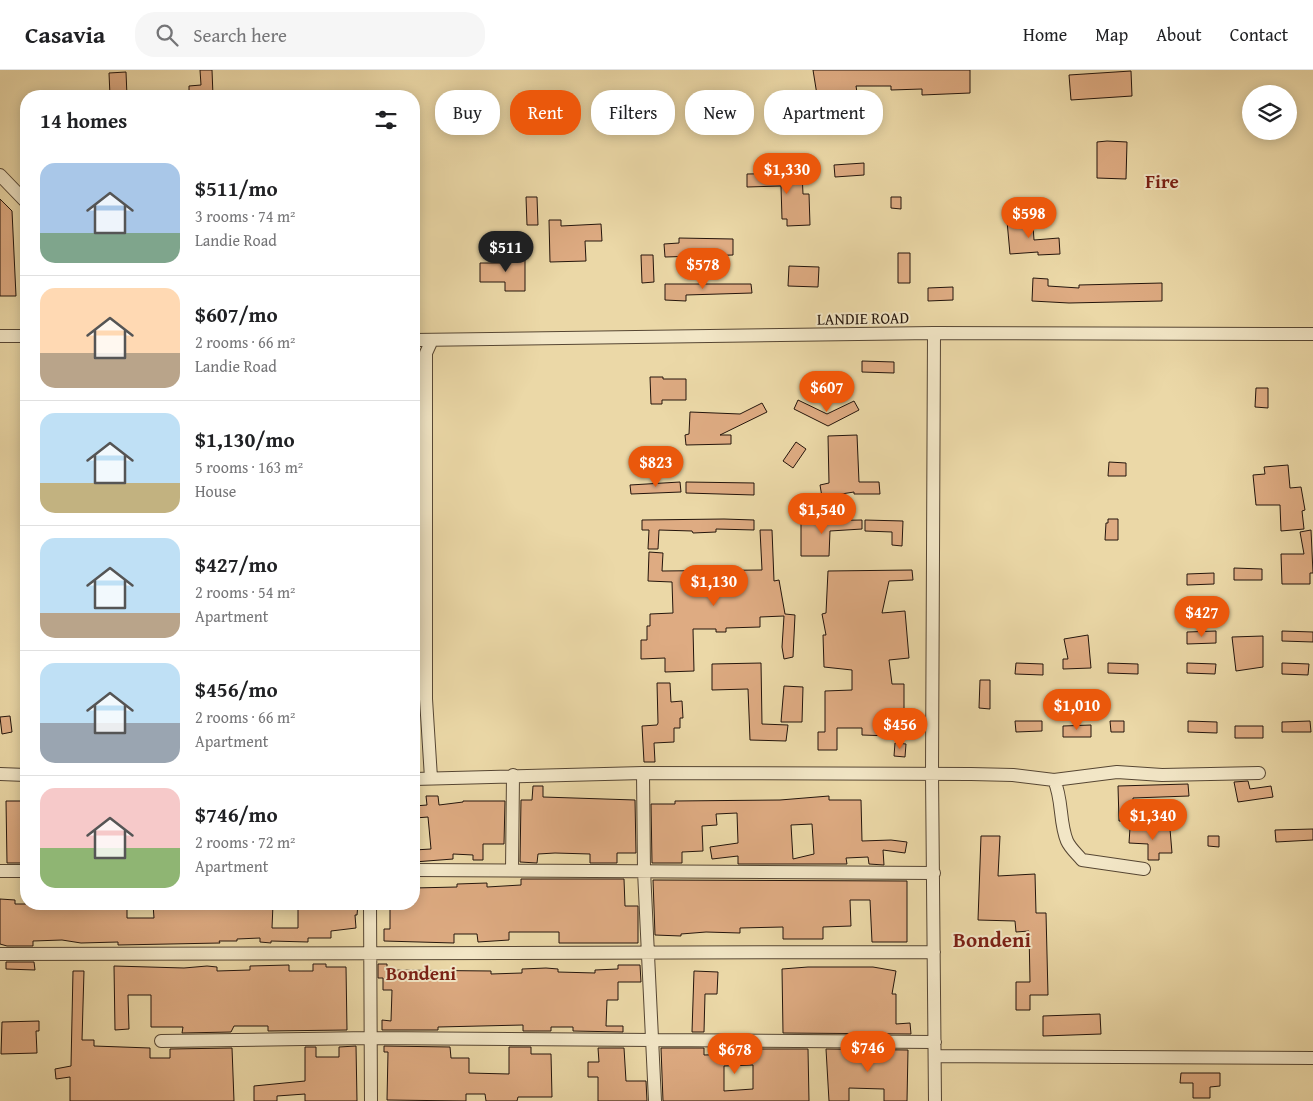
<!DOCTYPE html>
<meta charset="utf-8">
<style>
body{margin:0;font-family:"Gentium Book Plus",serif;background:#f6f6f6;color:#202124;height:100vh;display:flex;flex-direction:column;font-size:19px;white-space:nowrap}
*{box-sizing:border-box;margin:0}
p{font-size:16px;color:#757577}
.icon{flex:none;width:28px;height:28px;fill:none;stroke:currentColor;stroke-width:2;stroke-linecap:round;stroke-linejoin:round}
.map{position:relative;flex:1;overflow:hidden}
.sheet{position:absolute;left:20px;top:20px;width:400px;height:820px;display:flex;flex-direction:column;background:#fff;border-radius:20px;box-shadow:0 2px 12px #0003}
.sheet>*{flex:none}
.hud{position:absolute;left:435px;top:20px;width:475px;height:45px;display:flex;gap:10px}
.tools{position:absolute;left:1242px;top:15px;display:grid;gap:10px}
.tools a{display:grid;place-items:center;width:55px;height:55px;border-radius:50%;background:#fff;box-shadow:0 2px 12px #0003;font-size:25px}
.price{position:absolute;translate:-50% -42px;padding:0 11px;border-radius:18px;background:#ea580c;color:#fff;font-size:16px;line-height:32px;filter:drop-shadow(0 1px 2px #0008)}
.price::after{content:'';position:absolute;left:50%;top:30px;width:15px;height:11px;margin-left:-8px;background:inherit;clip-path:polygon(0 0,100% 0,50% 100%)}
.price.selected{background:#222;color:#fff}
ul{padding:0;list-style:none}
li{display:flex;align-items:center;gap:15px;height:125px;padding:0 20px}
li+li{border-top:1px solid #e0e0e0}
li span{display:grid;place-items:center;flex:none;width:140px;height:100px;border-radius:15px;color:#555}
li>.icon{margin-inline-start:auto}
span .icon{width:60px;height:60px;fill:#fffc;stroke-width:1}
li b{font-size:21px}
h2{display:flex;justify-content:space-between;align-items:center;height:60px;padding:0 20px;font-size:21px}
.chip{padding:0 18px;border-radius:20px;background:#fff;box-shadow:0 2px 12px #0003;font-size:18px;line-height:45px}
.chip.selected{background:#ea580c;color:#fff}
header{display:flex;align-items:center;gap:30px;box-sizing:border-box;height:70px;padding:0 25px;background:#fff;border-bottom:1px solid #e0e0e0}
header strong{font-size:24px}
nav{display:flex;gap:28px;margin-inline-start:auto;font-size:18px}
.search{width:350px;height:45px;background:#f6f6f6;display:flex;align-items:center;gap:12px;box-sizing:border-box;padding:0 18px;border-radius:20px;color:#757577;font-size:19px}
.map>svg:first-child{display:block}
.building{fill:#deab82;stroke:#24150c;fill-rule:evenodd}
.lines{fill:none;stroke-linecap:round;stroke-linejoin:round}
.street-casing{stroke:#564633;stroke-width:14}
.street{stroke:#f2e6c6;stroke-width:12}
.labels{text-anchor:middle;stroke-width:4;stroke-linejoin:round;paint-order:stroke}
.street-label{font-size:16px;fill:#24150c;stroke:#f2e6c6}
.quarter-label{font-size:19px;font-weight:bold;fill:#7a1f14;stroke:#f2e6c6}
.district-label{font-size:21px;font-weight:bold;fill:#7a1f14;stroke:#f2e6c6}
</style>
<header>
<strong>Casavia</strong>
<div class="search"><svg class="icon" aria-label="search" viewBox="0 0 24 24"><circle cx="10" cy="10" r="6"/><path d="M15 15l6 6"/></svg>Search here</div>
<nav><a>Home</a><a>Map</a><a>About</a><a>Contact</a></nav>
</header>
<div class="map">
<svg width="1313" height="1031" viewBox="0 0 1313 1031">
<rect width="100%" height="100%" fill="#ebd8a7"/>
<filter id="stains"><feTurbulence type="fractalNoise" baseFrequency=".004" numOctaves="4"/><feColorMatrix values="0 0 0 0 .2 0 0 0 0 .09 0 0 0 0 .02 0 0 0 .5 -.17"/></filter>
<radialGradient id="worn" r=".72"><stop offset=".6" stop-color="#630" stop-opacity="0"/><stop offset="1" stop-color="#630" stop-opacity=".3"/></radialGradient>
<!-- building -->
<path class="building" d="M 200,0 L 212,0 L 213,26 L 189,26 L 189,16 L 201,15 Z
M 813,0 L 970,0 L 970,23 L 922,25 L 922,19 L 891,20 L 891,16 L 856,16 L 860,42 L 804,52 L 803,46 L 783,51 L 778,30 L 792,27 L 794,35 L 818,31 Z
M 1131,1 L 1132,26 L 1071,30 L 1069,5 Z
M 126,2 L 127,26 L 110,26 L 109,3 Z
M 612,30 L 628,30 L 627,46 L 612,46 Z
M 1107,71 L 1127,72 L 1126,109 L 1097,108 L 1097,72 Z
M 864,93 L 864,105 L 835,107 L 834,95 Z
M 802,103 L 803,124 L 809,124 L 810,155 L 787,156 L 787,149 L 782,149 L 781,116 L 747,117 L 747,104 Z
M 526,127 L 537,127 L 538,155 L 527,155 Z
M 891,127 L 901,127 L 901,139 L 891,138 Z
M 0,129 L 12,141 L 16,226 L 0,226 Z
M 1032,142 L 1034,170 L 1059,168 L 1060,184 L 1038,185 L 1038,182 L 1010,184 L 1007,151 L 1022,150 Z
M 549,150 L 561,150 L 561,156 L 601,154 L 602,171 L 585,171 L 586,191 L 550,192 Z
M 679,168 L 733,169 L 733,185 L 665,187 L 664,174 L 679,173 Z
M 898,183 L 910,183 L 910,213 L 898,213 Z
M 507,184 L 525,184 L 525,221 L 505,221 L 505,212 L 480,212 L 480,193 L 507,193 Z
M 641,185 L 653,185 L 654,212 L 642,213 Z
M 789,196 L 819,197 L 818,217 L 788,216 Z
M 1033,208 L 1048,209 L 1048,216 L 1079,218 L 1079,215 L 1162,213 L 1162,231 L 1069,233 L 1032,231 Z
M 665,214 L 751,214 L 752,223 L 686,225 L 686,231 L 665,230 Z
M 953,217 L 953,230 L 928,231 L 928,218 Z
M 862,291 L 894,292 L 894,303 L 862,302 Z
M 650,307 L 663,307 L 663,309 L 686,309 L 686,330 L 662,330 L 662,334 L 651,334 Z
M 1256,318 L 1268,318 L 1268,338 L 1255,337 Z
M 798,330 L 827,344 L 854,331 L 859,340 L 828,356 L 794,339 Z
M 762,333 L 767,342 L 720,365 L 731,365 L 731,374 L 686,375 L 685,365 L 689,364 L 690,342 L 740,344 Z
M 857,365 L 859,412 L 879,412 L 880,424 L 854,424 L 854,422 L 822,427 L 820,415 L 829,413 L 828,366 Z
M 796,372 L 806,379 L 793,398 L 783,391 Z
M 1109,392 L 1126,393 L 1126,406 L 1108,406 Z
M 1288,395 L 1290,418 L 1301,417 L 1305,440 L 1302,441 L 1304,459 L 1281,461 L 1280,435 L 1256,435 L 1253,405 L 1265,404 L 1264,397 Z
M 680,412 L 681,422 L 631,424 L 630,415 Z
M 686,412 L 754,413 L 754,425 L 686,423 Z
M 724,449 L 754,450 L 754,460 L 716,459 L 716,462 L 693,463 L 692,461 L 659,460 L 658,479 L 648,479 L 649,460 L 642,460 L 642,450 Z
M 1108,449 L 1118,449 L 1118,470 L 1105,470 L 1106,453 L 1108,453 Z
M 862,450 L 862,459 L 830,461 L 829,486 L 801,486 L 801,451 Z
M 865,450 L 903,451 L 902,476 L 892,475 L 892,462 L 865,461 Z
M 760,460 L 772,460 L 774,511 L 779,510 L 785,544 L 795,545 L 793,587 L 784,589 L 782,577 L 784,546 L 760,547 L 760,557 L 726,558 L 726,562 L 716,562 L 716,559 L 693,559 L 694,601 L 665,602 L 665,588 L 641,589 L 641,570 L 647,570 L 647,556 L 650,556 L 650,544 L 673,543 L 672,512 L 648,511 L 649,482 L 663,483 L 662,501 L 762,500 Z
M 1311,460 L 1313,503 L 1310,503 L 1310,514 L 1282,514 L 1281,484 L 1304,484 L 1300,462 Z
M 1234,498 L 1262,499 L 1262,510 L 1234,510 Z
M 912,500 L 913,510 L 889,511 L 882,543 L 905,541 L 909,588 L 889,590 L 892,614 L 904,614 L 904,652 L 891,652 L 891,666 L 862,665 L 862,658 L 837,658 L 837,680 L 818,680 L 818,662 L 825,662 L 825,621 L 852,620 L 852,600 L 824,597 L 823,565 L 826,565 L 822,544 L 826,543 L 828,501 Z
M 1214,503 L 1214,514 L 1187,515 L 1187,504 Z
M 1216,561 L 1216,573 L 1187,574 L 1187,562 Z
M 1282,561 L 1313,562 L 1313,572 L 1282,571 Z
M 1088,565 L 1091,598 L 1063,599 L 1063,589 L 1068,589 L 1064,569 Z
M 1263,566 L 1263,597 L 1236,601 L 1232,567 Z
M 761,593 L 762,654 L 788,655 L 786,671 L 750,670 L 748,619 L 712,620 L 712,594 Z
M 1016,593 L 1043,594 L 1043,605 L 1015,604 Z
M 1108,593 L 1138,594 L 1138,604 L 1108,603 Z
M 1187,593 L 1216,594 L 1215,604 L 1187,603 Z
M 1282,593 L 1309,594 L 1308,605 L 1282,604 Z
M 980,610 L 990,610 L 990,639 L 979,638 Z
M 657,613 L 670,613 L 671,632 L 682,631 L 683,648 L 680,648 L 680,658 L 674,658 L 674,672 L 654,673 L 655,692 L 644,692 L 642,656 L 657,655 L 658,653 Z
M 784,616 L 803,617 L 802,652 L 781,652 Z
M 10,646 L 12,662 L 2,664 L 0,647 Z
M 1015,651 L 1042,651 L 1042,661 L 1016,662 Z
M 1110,651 L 1124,651 L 1124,662 L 1111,662 Z
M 1188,651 L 1217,652 L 1217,663 L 1188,662 Z
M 1310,651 L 1311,662 L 1282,662 L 1282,652 Z
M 1091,655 L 1091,667 L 1063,667 L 1063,656 Z
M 1235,656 L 1263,656 L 1263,668 L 1235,668 Z
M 895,673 L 906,674 L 905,687 L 894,686 Z
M 1248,711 L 1250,719 L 1271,716 L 1273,727 L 1238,732 L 1234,712 Z
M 1188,714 L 1189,726 L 1133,728 L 1133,751 L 1119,751 L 1118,716 Z
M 533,716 L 543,716 L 543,727 L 635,730 L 636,783 L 617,783 L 617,793 L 590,793 L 590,784 L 555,783 L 538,784 L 537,793 L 520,792 L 521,730 L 532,730 Z
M 426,726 L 438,726 L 439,735 L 463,732 L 463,731 L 505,731 L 504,774 L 483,774 L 483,790 L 473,790 L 473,785 L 453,784 L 453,789 L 414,792 L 414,780 L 431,779 L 428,747 L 415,748 L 414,736 L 427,735 Z
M 829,726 L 829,730 L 861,730 L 862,771 L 891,770 L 907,772 L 905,783 L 883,780 L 884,795 L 869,794 L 868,787 L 846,788 L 847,794 L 738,794 L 738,786 L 712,789 L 710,777 L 738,773 L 737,743 L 716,744 L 717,755 L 702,756 L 703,781 L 682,782 L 682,793 L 652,793 L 651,734 L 675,734 L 675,731 L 780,730 ZM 812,754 L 814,784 L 793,789 L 791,755 Z
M 6,731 L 26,731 L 26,793 L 7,793 Z
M 1130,758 L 1170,759 L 1172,783 L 1159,783 L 1159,790 L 1148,790 L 1148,774 L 1129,773 Z
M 1313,759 L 1313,770 L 1276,772 L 1275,760 Z
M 981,766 L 1000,766 L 998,806 L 1035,804 L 1036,843 L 1046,843 L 1048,925 L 1030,925 L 1030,940 L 1016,940 L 1016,912 L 1030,912 L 1029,861 L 1016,862 L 1015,851 L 978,850 Z
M 1208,766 L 1219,766 L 1219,777 L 1208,776 Z
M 521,809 L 624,809 L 625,836 L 638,836 L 638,873 L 559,873 L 559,862 L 509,862 L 509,870 L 478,872 L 477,864 L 454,864 L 454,873 L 384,871 L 384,859 L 390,859 L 390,834 L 414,834 L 414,818 L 457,817 L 457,814 L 487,813 L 487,817 L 521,815 Z
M 653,810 L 907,811 L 907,872 L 872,872 L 870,830 L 850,830 L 851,856 L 823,857 L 823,869 L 783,869 L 783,857 L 740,858 L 740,863 L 706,862 L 681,864 L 681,866 L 655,865 Z
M 0,829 L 15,830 L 15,834 L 127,834 L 127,848 L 154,848 L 153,834 L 273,834 L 272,858 L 298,858 L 298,834 L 358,834 L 357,845 L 355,845 L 356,858 L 331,861 L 331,868 L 308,868 L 308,872 L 271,871 L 271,873 L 260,872 L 260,868 L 237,869 L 237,871 L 219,871 L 220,873 L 118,875 L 118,872 L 81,873 L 62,870 L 33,871 L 33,876 L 7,876 L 0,874 Z
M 6,892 L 34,892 L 35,900 L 6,899 Z
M 313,894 L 326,894 L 326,897 L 346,897 L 347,960 L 268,961 L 268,956 L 234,956 L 231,962 L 182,963 L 183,957 L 151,957 L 151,925 L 128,925 L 129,959 L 115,960 L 114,896 L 184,898 L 207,896 L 217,897 L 217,901 L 250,900 L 250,896 L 289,895 L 289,901 L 313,901 Z
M 378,894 L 387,894 L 387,900 L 491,901 L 491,904 L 522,903 L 522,899 L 546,898 L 558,899 L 558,902 L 595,903 L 595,900 L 618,899 L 618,895 L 640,895 L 641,912 L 618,912 L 618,930 L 607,930 L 606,956 L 623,956 L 623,962 L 573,961 L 573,957 L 551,957 L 551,961 L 523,961 L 523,955 L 438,957 L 438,960 L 382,960 L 382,950 L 391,951 L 392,920 L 383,920 L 383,908 L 378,908 Z
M 808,897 L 873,897 L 896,901 L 892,924 L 896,924 L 896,954 L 910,953 L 911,964 L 783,963 L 782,899 Z
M 73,901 L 84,901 L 82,970 L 94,970 L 94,976 L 150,978 L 150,988 L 170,988 L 170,979 L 232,978 L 234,1031 L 70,1031 L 70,1007 L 56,1009 L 55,999 L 71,996 Z
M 694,901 L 718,902 L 717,924 L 705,924 L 704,962 L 692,962 Z
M 1100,944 L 1101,964 L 1043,966 L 1043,946 Z
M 39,951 L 39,961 L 36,961 L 37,983 L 1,984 L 2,952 Z
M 356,976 L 357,1031 L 305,1031 L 305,1024 L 277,1026 L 277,1031 L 254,1031 L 254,1016 L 305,1011 L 305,977 L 316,977 L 316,987 L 339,987 L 339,977 Z
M 384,976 L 450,977 L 451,988 L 469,988 L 469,1003 L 509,1004 L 509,977 L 531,977 L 531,984 L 551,984 L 552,1027 L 518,1027 L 517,1031 L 486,1031 L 485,1024 L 466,1024 L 466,1031 L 387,1030 L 388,982 L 384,982 Z
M 598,978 L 624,978 L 626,1011 L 646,1011 L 647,1031 L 598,1031 L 598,1007 L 588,1007 L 588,992 L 599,992 Z
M 661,978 L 704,978 L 704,985 L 738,984 L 738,979 L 808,979 L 809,1031 L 663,1031 ZM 753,995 L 753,1019 L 724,1021 L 724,996 Z
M 826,979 L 908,980 L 907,1031 L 884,1031 L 884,1019 L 849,1018 L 849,1031 L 829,1031 Z
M 1181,1003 L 1220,1003 L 1220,1016 L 1210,1017 L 1210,1028 L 1193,1028 L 1193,1013 L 1180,1013 Z"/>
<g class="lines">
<!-- street casing -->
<g class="street-casing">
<path id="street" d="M 0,105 L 26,132
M 934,263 L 932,704 L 935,1031
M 0,266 L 26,266
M 414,270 L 934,263 L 1313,264
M 643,703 L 644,801 L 655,1031
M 0,704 L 26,705
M 431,708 L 426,629 L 426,283 L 432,270
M 414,709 L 643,703 L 971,704 L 1013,705 L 1054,710 C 1063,730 1059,752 1067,771 C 1070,778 1077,784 1082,790 L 1144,799
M 1054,710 L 1117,702 L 1162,705 L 1259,703
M 414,800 L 934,803
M 512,800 L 513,705
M 0,801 L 26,801
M 370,834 L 371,1031
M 0,884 L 934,882
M 161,971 L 370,968 L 935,972
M 935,986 L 1313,988"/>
</g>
<!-- street -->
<use href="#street" class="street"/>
</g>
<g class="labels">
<!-- street labels -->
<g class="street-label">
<text transform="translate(863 248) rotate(-1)" y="6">LANDIE ROAD</text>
</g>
<!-- quarter labels -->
<g class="quarter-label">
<text x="1162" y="118">Fire</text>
<text x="421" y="910">Bondeni</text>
</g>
<!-- district labels -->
<g class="district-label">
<text x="992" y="877">Bondeni</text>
</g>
</g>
<rect width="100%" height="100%" filter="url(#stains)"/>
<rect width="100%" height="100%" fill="url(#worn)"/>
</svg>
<div class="tools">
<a><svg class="icon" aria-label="layers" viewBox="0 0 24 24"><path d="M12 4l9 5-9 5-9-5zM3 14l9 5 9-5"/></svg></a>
</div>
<b class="price" style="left:787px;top:125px">$1,330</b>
<b class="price" style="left:1029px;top:169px">$598</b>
<b class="price selected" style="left:506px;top:203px">$511</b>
<b class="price" style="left:703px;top:220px">$578</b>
<b class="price" style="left:827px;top:343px">$607</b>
<b class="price" style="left:656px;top:418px">$823</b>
<b class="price" style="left:822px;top:465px">$1,540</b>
<b class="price" style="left:714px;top:537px">$1,130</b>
<b class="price" style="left:1202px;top:568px">$427</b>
<b class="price" style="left:1077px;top:661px">$1,010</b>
<b class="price" style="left:900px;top:680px">$456</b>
<b class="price" style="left:1153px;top:771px">$1,340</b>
<b class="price" style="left:868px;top:1003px">$746</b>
<b class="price" style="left:735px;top:1005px">$678</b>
<div class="hud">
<a class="chip">Buy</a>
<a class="chip selected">Rent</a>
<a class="chip">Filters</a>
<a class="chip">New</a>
<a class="chip">Apartment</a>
</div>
<section class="sheet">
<h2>14 homes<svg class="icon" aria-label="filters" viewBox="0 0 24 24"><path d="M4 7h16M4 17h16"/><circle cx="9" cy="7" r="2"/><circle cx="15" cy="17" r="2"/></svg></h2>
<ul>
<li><span style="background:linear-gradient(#a9c7e8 70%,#7fa58c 0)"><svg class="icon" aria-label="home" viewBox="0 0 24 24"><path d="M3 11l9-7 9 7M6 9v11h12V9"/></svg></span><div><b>$511/mo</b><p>3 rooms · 74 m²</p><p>Landie Road</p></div></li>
<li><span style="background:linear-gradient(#ffd9b3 65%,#b9a48a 0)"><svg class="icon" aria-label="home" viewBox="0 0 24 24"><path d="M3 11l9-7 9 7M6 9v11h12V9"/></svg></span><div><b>$607/mo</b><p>2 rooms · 66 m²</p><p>Landie Road</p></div></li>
<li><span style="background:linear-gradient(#bfe0f5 70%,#c2b280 0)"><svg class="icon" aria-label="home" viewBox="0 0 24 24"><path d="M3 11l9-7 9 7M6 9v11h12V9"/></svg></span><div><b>$1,130/mo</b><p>5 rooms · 163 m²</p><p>House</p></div></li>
<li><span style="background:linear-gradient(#bfe0f5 75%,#b9a48a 0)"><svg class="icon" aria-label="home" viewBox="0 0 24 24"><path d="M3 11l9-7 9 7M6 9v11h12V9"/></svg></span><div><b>$427/mo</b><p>2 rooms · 54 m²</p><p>Apartment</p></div></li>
<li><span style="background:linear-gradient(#bfe0f5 60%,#9aa5b1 0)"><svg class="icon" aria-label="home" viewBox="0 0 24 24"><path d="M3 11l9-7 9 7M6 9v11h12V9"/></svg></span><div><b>$456/mo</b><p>2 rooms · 66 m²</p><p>Apartment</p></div></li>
<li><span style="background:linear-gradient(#f6c9c9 60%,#8fb573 0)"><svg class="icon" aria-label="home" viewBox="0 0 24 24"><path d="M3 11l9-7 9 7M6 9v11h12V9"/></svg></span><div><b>$746/mo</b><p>2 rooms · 72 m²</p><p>Apartment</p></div></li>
</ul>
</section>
</div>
